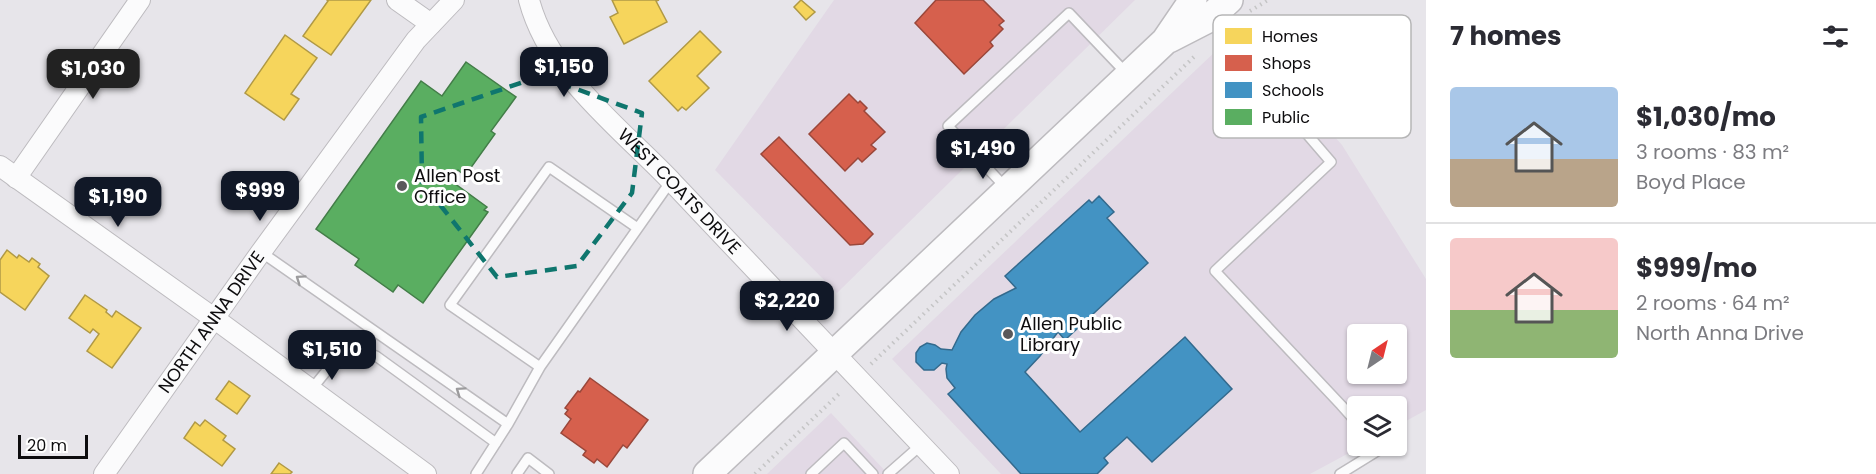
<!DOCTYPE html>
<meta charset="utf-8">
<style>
body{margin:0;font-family:Poppins,sans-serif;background:#f2f2f3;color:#2b2b33;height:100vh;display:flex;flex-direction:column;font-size:22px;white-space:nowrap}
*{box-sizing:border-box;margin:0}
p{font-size:20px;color:#7c7c81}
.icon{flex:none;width:33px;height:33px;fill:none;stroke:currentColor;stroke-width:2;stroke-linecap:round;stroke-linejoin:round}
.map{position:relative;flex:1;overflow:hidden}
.sheet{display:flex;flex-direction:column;background:#fff;width:450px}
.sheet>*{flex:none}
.needle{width:39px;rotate:35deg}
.controls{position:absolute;left:1347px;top:324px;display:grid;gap:12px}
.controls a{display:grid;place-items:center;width:60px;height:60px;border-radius:6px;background:#fff;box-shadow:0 2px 4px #0004;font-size:30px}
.scale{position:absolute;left:18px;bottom:15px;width:70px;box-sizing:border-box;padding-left:6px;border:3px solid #0d0c0e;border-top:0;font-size:16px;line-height:21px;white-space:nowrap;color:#0d0c0e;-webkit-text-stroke:4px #fff;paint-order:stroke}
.price{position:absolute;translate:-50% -51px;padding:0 14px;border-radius:12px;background:#111827;color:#fff;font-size:20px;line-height:39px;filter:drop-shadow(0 2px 3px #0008)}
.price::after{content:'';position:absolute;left:50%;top:36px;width:18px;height:14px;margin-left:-9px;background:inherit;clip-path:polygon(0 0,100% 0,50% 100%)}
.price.current{background:#222;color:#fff}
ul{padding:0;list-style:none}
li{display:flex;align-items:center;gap:18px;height:150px;padding:0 24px}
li+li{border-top:2px solid #e1e1e2}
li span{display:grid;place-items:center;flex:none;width:168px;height:120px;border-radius:6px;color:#555}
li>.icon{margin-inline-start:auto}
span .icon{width:72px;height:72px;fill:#fffc;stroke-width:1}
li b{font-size:26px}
h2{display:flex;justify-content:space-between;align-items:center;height:72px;padding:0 24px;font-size:26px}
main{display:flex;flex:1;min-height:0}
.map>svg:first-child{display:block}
.commercial{fill:#e2d9e5;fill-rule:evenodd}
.homes{fill:#f6d55c;stroke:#b09945;stroke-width:1.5}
.shops{fill:#d6604d;stroke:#9a473a;stroke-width:1.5}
.schools{fill:#4393c3;stroke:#336a8d;stroke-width:1.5}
.public{fill:#5aae61;stroke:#437d48;stroke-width:1.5}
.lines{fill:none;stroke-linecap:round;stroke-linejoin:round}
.lane-casing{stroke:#bdbbbf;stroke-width:12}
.street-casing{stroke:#bdbbbf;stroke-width:22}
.secondary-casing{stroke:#bdbbbf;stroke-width:30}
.path{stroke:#c5c5c6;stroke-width:4;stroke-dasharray:1.5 4.5;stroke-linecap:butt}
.lane{stroke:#fbfbfc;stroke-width:9}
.street{stroke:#fbfbfc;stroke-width:20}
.secondary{stroke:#fbfbfc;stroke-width:27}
.oneway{stroke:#9c9b9d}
.marked{fill:none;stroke:#0f766e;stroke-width:4.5;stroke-dasharray:12 8;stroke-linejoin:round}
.poi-dot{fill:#59585b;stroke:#fff;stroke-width:2}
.labels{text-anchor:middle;stroke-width:6;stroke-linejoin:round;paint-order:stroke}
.poi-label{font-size:18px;fill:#0d0c0e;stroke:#fff;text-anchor:start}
.street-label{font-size:18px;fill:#0d0c0e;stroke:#fff}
.key{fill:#fff;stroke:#b6b6b7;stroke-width:1.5}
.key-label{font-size:16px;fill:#0d0c0e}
</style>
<main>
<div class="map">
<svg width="1426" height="474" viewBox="0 0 1426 474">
<rect width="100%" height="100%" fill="#e7e5ea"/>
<!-- commercial -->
<path class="commercial" d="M 834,0 L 1135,0 L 837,293 L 715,170 Z
M 1239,29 L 1342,145 L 1426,279 L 1426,410 L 1397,426 L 1396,406 L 1358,406 L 1358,446 L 1362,446 L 1310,474 L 1001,474 L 892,359 ZM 1358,334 L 1396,334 L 1396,374 L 1358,374 Z
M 831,413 L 888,474 L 767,474 Z"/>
<!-- homes -->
<path class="homes" d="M 327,0 L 371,0 L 331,55 L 303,36 L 328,1 Z
M 612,0 L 659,0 L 656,1 L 667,22 L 624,44 L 610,17 L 618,13 Z
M 801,0 L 815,12 L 806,20 L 794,7 Z
M 700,31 L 721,52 L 697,76 L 709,88 L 686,110 L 682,107 L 678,111 L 649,81 Z
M 285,35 L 317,58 L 291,94 L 299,99 L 284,120 L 245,93 Z
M 7,250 L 17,258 L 19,255 L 29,262 L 32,258 L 40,264 L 38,267 L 49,276 L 25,310 L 0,292 L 0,260 Z
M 85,295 L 107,310 L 106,312 L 112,317 L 116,311 L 141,328 L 112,368 L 87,351 L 99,334 L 93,329 L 90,333 L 69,318 Z
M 229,381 L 250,396 L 237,414 L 216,399 Z
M 205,420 L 226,436 L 223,440 L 235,449 L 222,466 L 184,438 L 195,422 L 200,426 Z
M 279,463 L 292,472 L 290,474 L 271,474 Z"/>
<!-- shops -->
<path class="shops" d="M 936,0 L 983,0 L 1004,21 L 999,25 L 1003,29 L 990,42 L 993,46 L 964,74 L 915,23 Z
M 849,94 L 858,103 L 860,101 L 867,108 L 864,111 L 885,132 L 871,145 L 876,149 L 862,162 L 858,158 L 845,171 L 809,134 Z
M 779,137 L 873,234 L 863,244 L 850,245 L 761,154 Z
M 590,378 L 648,420 L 627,448 L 623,445 L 607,467 L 597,459 L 594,463 L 583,455 L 586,451 L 561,433 L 571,419 L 565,414 L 568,410 L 565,408 L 578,391 L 580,392 Z"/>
<!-- schools -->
<path class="schools" d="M 1099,196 L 1114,212 L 1107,218 L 1148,263 L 1065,340 L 1058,332 L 1040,356 L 1025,372 L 1080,432 L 1185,337 L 1232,389 L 1152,462 L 1127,437 L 1104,458 L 1108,463 L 1097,474 L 1021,474 L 948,394 L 955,388 L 947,378 L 946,369 L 947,364 L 942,363 L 934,370 L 924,370 L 916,362 L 916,353 L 920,347 L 927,343 L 935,345 L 941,349 L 952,350 L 961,332 L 975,315 L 994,299 L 1016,288 L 1005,276 L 1089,200 L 1092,203 Z"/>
<!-- public -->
<path class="public" d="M 466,62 L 516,97 L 491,131 L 495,134 L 465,176 L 458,170 L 450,180 L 487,207 L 484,210 L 488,212 L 423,303 L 398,285 L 393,292 L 355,265 L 359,259 L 316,229 L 421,81 L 442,96 Z"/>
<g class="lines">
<!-- lane casing -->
<g class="lane-casing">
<path id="lane" d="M 1209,20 L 1331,162 L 1215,271 L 1341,405 L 1358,424
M 1006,188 L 948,126 L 1069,13 L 1127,74
M 636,227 L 549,167 L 450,305 L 540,367 L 671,181
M 261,252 L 508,424
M 311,390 L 332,364 L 355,348 L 376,356 L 496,443
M 476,474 L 508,424 L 540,367
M 517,474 L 528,458 L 549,474
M 811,474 L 844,443 L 873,474
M 888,474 L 921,445
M 1340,474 L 1379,450 L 1376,446"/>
</g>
<!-- street casing -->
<g class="street-casing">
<g id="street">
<path d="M 397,0 L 431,24"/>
<path id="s1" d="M 529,0 C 549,76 621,128 673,183 C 765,281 857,377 949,474"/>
<path d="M 0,166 L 215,319 L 426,474"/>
<path d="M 16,178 L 140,0"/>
<path id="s2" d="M 104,474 L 261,252 L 416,40 L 454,0"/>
</g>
</g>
<!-- secondary casing -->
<g class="secondary-casing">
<path id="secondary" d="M 1169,39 L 1208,19 L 1229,0
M 707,474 L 1165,41 L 1193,0"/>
</g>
<!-- path -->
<path class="path" d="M 1250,11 L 1268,0
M 871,364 L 1196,55
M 755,474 L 841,392"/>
<!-- lane -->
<use href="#lane" class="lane"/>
<!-- street -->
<use href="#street" class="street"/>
<!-- secondary -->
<use href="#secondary" class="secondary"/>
</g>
<!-- one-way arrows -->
<defs><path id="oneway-chevron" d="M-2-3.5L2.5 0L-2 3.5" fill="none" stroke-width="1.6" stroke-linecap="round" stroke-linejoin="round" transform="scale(1.5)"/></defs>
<g class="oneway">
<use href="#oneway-chevron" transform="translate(300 279) rotate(-145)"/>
<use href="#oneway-chevron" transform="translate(460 391) rotate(-145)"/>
</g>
<!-- marked area -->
<path class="marked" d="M 541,76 L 642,113 L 632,193 L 577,266 L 497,277 L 422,182 L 421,117 Z"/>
<!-- markers -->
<g class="poi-dot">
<circle cx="402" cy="186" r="6"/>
<circle cx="1008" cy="334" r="6"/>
</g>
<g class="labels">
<!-- poi labels -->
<g class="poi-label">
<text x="414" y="182">Allen Post<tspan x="414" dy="21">Office</tspan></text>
<text x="1020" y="330">Allen Public<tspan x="1020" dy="21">Library</tspan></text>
</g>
<!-- street labels -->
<g class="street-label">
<text dy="6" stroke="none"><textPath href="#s1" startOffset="246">WEST COATS DRIVE</textPath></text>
<text dy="6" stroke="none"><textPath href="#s2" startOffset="186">NORTH ANNA DRIVE</textPath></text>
</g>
</g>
<!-- legend -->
<rect x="1213" y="15" width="198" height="123" rx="9" class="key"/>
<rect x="1225" y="28" width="27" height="16" fill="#f6d55c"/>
<rect x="1225" y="55" width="27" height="16" fill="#d6604d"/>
<rect x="1225" y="82" width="27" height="16" fill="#4393c3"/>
<rect x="1225" y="109" width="27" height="16" fill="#5aae61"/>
<g class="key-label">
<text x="1262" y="42">Homes</text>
<text x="1262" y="69">Shops</text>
<text x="1262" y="96">Schools</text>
<text x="1262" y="123">Public</text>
</g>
</svg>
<div class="controls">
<a><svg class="needle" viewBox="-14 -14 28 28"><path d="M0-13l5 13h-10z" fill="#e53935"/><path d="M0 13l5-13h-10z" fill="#7c7c81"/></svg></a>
<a><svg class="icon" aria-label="layers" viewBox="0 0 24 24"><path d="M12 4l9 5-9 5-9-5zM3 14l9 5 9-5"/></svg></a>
</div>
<div class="scale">20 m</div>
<b class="price" style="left:564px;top:98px">$1,150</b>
<b class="price current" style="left:93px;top:100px">$1,030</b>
<b class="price" style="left:983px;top:180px">$1,490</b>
<b class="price" style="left:260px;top:222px">$999</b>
<b class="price" style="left:118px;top:228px">$1,190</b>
<b class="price" style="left:787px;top:332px">$2,220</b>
<b class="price" style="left:332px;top:381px">$1,510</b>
</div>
<section class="sheet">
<h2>7 homes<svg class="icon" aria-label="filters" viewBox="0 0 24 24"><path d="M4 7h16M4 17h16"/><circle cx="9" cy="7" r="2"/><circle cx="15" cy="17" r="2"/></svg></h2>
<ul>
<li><span style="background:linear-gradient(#a9c7e8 60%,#b9a48a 0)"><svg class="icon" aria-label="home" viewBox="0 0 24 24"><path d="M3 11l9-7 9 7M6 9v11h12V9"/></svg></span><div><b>$1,030/mo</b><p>3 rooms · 83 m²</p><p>Boyd Place</p></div></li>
<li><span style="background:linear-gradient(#f6c9c9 60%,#8fb573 0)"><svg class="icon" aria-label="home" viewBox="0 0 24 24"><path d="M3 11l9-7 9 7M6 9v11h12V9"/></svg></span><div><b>$999/mo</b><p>2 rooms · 64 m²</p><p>North Anna Drive</p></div></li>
</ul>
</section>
</main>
